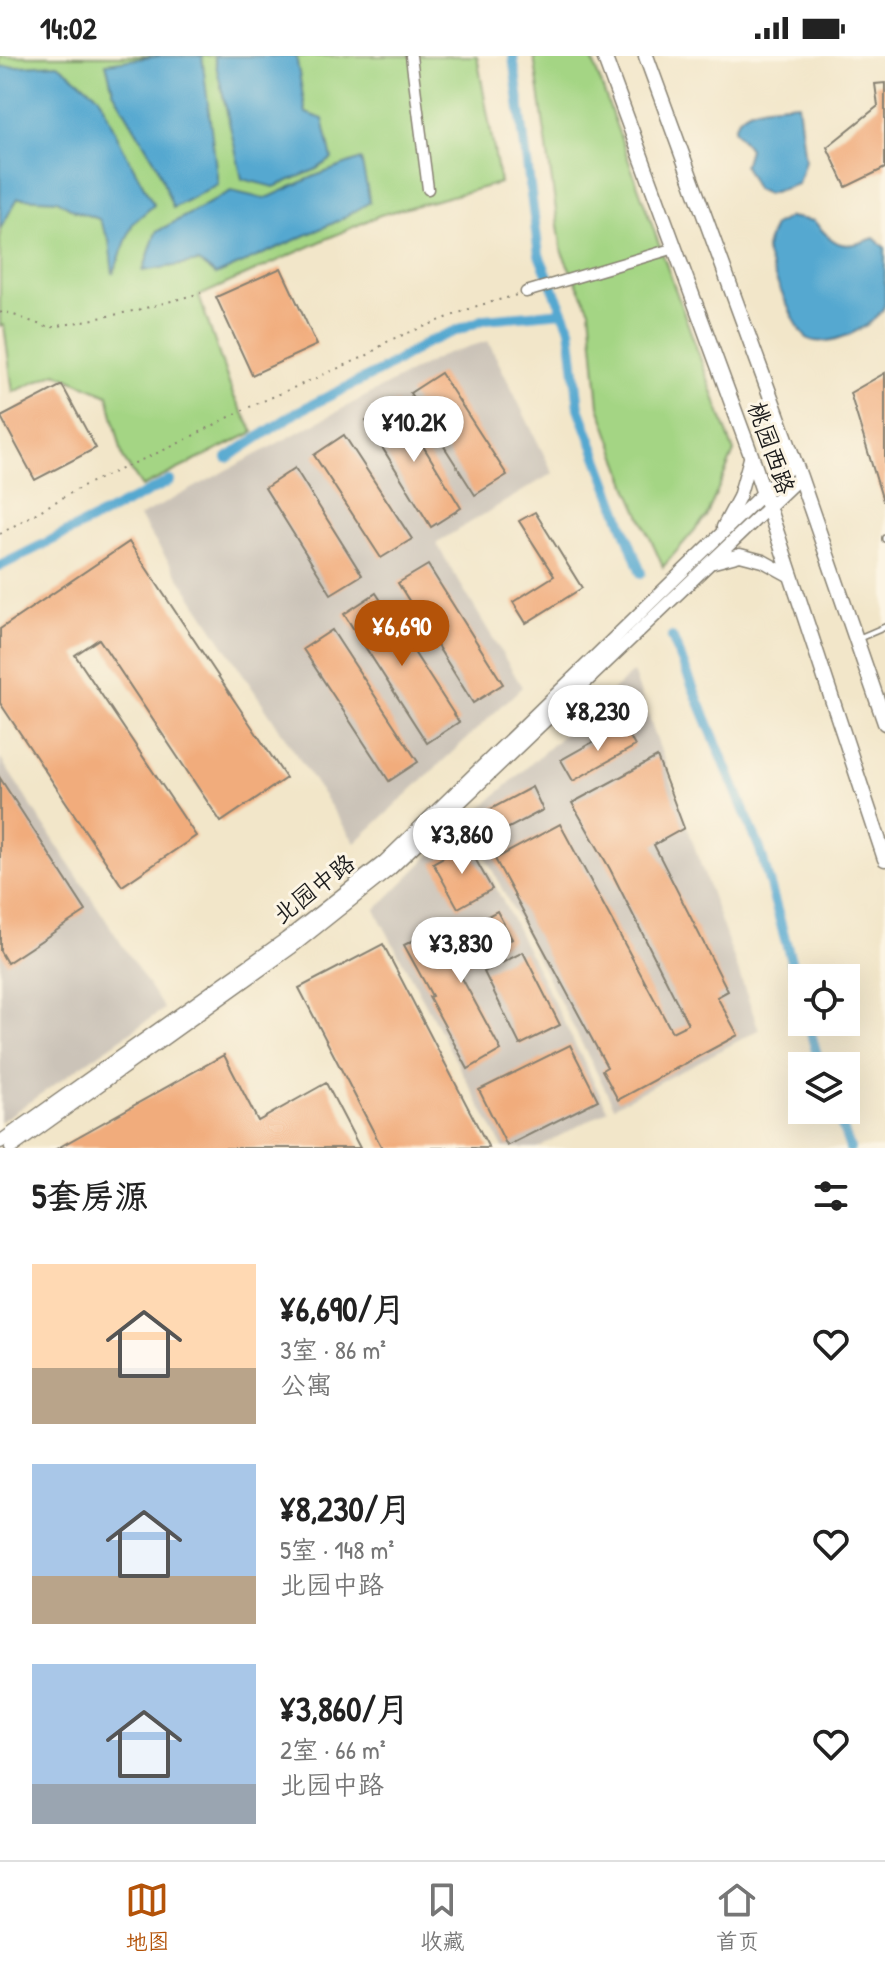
<!DOCTYPE html>
<html lang="zh">
<meta charset="utf-8">
<style>
body{margin:0;font-family:"Patrick Hand","LXGW WenKai TC",sans-serif;background:#f6f6f6;color:#222;height:100vh;display:flex;flex-direction:column;font-size:30px;white-space:nowrap}
*{box-sizing:border-box;margin:0}
p{font-size:26px;color:#767676}
.icon{flex:none;width:44px;height:44px;fill:none;stroke:currentColor;stroke-width:2;stroke-linecap:round;stroke-linejoin:round}
.map{position:relative;height:1092px;overflow:hidden}
.details{display:flex;flex-direction:column;background:#fff;flex:1}
.details>*{flex:none}
.controls{position:absolute;left:788px;top:908px;display:grid;gap:16px}
.controls a{display:grid;place-items:center;width:72px;height:72px;border-radius:0px;background:#fff;box-shadow:0 8px 32px #0002;font-size:40px}
.price{position:absolute;translate:-50% -68px;padding:0 18px;border-radius:28px;background:#fff;color:#222;font-size:26px;line-height:52px;filter:drop-shadow(0 2px 4px #0008)}
.price::after{content:'';position:absolute;left:50%;top:48px;width:24px;height:18px;margin-left:-12px;background:inherit;clip-path:polygon(0 0,100% 0,50% 100%)}
.price.selected{background:#b45309;color:#fff}
ul{padding:0;list-style:none}
li{display:flex;align-items:center;gap:24px;height:200px;padding:0 32px}
li span{display:grid;place-items:center;flex:none;width:224px;height:160px;border-radius:0px;color:#555}
li>.icon{margin-inline-start:auto}
span .icon{width:96px;height:96px;fill:#fffc;stroke-width:1}
li b{font-size:34px}
h2{display:flex;justify-content:space-between;align-items:center;height:96px;padding:0 32px;font-size:34px}
.status{display:flex;justify-content:space-between;align-items:center;height:56px;padding:0 40px;background:#fff;direction:ltr}
.status svg{height:22px;fill:currentColor}
.tab-bar{display:flex;justify-content:space-around;align-items:center;height:112px;border-top:2px solid #e0e0e0;background:#fff;font-size:22px;color:#767676}
.tab-bar a{display:grid;justify-items:center;gap:4px}
.tab-bar .selected{color:#b45309}
.map>svg:first-child{display:block}
.industrial{fill:#cbc3b8}
.green{fill:#a4d584;stroke:#607850;stroke-width:2}
.water{fill:#54a8d0;stroke:#386276;stroke-width:2}
.lines{fill:none;stroke-linecap:round;stroke-linejoin:round}
.canal{stroke:#54a8d0;stroke-width:10}
.building{fill:#f1ac7b}
.service-casing{stroke:#878172;stroke-width:8}
.minor-casing{stroke:#878172;stroke-width:13}
.tertiary-casing{stroke:#878172;stroke-width:15}
.secondary-casing{stroke:#878172;stroke-width:17}
.path{stroke:#878172;stroke-width:2;stroke-dasharray:2 6;stroke-linecap:butt}
.service{stroke:#fff;stroke-width:5}
.minor{stroke:#fff;stroke-width:10}
.tertiary{stroke:#fff;stroke-width:12}
.secondary{stroke:#fff;stroke-width:14}
.labels{text-anchor:middle;stroke-width:6;stroke-linejoin:round;paint-order:stroke}
.street-label{font-size:24px;fill:#1c1c1c;stroke:#fcf5e5}
</style>
<div class="status"><b>14:02</b><svg viewBox="0 0 49 12"><path d="M0 12V9h3v3zM5 12V6h3v6zM10 12V3h3v9zM15 12V0h3v12zM26 1h20v11H26zM47 4h2v5h-2z"/></svg></div>
<div class="map">
<svg width="885" height="1092" viewBox="0 0 885 1092">
<rect width="100%" height="100%" fill="#fcf5e5"/>
<filter id="ink" filterUnits="userSpaceOnUse"><feTurbulence type="fractalNoise" baseFrequency=".0125" numOctaves="2"/><feDisplacementMap in="SourceGraphic" scale="16" xChannelSelector="R" yChannelSelector="G"/><feConvolveMatrix kernelMatrix="1 2 1 2 8 2 1 2 1" color-interpolation-filters="sRGB"/></filter>
<filter id="wash" filterUnits="userSpaceOnUse"><feTurbulence type="fractalNoise" baseFrequency=".006" numOctaves="4" result="noise"/><feDisplacementMap in="SourceGraphic" scale="32" xChannelSelector="R" yChannelSelector="G"/><feGaussianBlur stdDeviation="1.8" result="paint"/><feColorMatrix in="noise" values="0 0 0 0 0 0 0 0 0 0 0 0 0 0 0 0 0 1.4 0 .05"/><feComposite in="paint" operator="in"/></filter>
<g filter="url(#wash)">
<rect width="100%" height="100%" fill="#f2e6c9"/>
<!-- industrial -->
<path class="industrial" d="M 488,285 L 553,417 L 436,487 L 522,631 L 355,787 L 139,461 L 445,298 Z
M 633,616 L 759,974 L 614,1050 L 467,765 Z
M 0,702 L 164,953 L 0,1066 Z
M 463,766 L 608,1054 L 537,1092 L 503,1092 L 375,854 Z"/>
<!-- green -->
<path class="green" d="M 0,0 L 477,0 L 500,127 L 380,159 L 199,240 L 233,339 L 254,376 L 142,431 L 123,402 L 108,339 L 56,317 L 13,336 L 4,269 L 0,270 Z
M 534,0 L 591,0 L 734,396 L 706,461 L 663,511 L 629,434 L 599,350 L 590,254 L 562,197 Z"/>
<!-- water -->
<path class="water" d="M 159,0 L 202,0 L 218,128 L 173,152 L 157,109 L 113,35 L 106,7 Z
M 214,0 L 296,0 L 306,57 L 323,63 L 332,103 L 315,114 L 274,131 L 242,123 Z
M 58,8 L 99,40 L 120,86 L 154,149 L 133,167 L 113,218 L 109,184 L 99,163 L 75,155 L 57,144 L 18,142 L 0,173 L 0,11 Z
M 798,47 L 805,104 L 798,128 L 767,138 L 756,133 L 744,110 L 749,93 L 734,73 C 740,47 776,50 798,47 Z
M 361,103 L 370,146 L 338,165 L 216,219 L 199,206 L 143,215 L 156,176 L 231,135 L 265,143 L 315,120 Z
M 789,161 L 814,165 C 836,191 842,194 874,182 L 885,192 C 885,209 885,231 885,248 C 880,269 825,295 807,282 C 797,276 766,204 766,193 C 767,185 772,176 774,169 Z"/>
<g class="lines">
<!-- canal -->
<path class="canal" d="M 513,0 L 539,199 L 570,272 L 579,352 L 641,517
M 227,402 L 297,356 L 382,314 L 428,286 L 485,263 L 563,256
M 0,510 L 170,425
M 672,581 L 760,793 L 802,944
M 808,966 L 820,1010
M 836,1054 L 850,1092"/>
</g>
<g id="blocks">
<!-- building -->
<path class="building" d="M 885,27 L 885,112 L 846,131 L 827,91 L 878,50 L 875,28 Z
M 281,212 L 317,289 L 252,319 L 216,241 Z
M 441,317 L 507,419 L 475,439 L 410,337 Z
M 885,317 L 885,445 L 883,445 L 850,337 Z
M 62,329 L 96,392 L 35,424 L 1,361 Z
M 396,346 L 461,452 L 431,471 L 366,365 Z
M 344,379 L 412,483 L 381,502 L 314,399 Z
M 295,412 L 362,519 L 331,538 L 265,432 Z
M 535,456 L 582,532 L 526,567 L 513,546 L 554,520 L 519,465 Z
M 129,486 L 286,722 L 221,766 L 99,583 L 75,599 L 196,780 L 122,830 L 0,647 L 0,573 Z
M 428,509 L 503,628 L 473,647 L 398,527 Z
M 376,537 L 459,666 L 427,687 L 344,558 Z
M 332,574 L 418,706 L 389,725 L 303,593 Z
M 623,669 L 635,690 L 573,725 L 561,704 Z
M 657,701 L 684,772 L 654,789 L 728,935 L 717,941 L 738,979 L 618,1044 L 602,1014 L 607,1011 L 495,803 L 560,768 L 672,976 L 688,968 L 610,813 L 572,747 Z
M 0,722 L 86,855 L 7,907 L 0,895 Z
M 532,731 L 543,754 L 488,783 L 476,761 Z
M 467,788 L 492,833 L 458,852 L 433,807 Z
M 497,855 L 512,883 L 457,913 L 501,994 L 468,1013 L 429,941 L 432,940 L 404,889 L 414,884 L 421,896 Z
M 383,888 L 489,1092 L 382,1092 L 299,932 Z
M 523,896 L 560,969 L 520,989 L 484,916 Z
M 570,989 L 598,1044 L 507,1090 L 479,1034 Z
M 224,999 L 258,1065 L 326,1027 L 360,1092 L 58,1092 Z"/>
</g>
</g>
<g filter="url(#ink)">
<use href="#blocks" fill-opacity="0" stroke="#878172" stroke-width="2"/>
<g class="lines">
<!-- service casing -->
<g class="service-casing">
<path id="service" d="M 885,482 L 885,483
M 857,583 L 885,571"/>
</g>
<!-- minor casing -->
<g class="minor-casing">
<path id="minor" d="M 411,0 L 428,133
M 526,236 L 675,192"/>
</g>
<!-- tertiary casing -->
<g class="tertiary-casing">
<path id="tertiary" d="M 723,471 L 739,441 L 751,399
M 714,506 L 740,499 L 763,505 L 792,521
M 0,1086 L 286,883 L 384,806 L 794,407
M 11,1092 L 292,891 L 390,813 L 800,421"/>
</g>
<!-- secondary casing -->
<g class="secondary-casing">
<path id="secondary" d="M 604,0 L 751,399 L 885,803
M 646,0 L 800,421 L 885,667"/>
</g>
<!-- path -->
<path class="path" d="M 0,257 L 3,255 L 49,272 L 138,254 L 201,237
M 0,478 L 83,430 L 175,389 L 245,353 L 366,300 L 390,284 L 477,250 L 517,239"/>
<!-- service -->
<use href="#service" class="service"/>
<!-- minor -->
<use href="#minor" class="minor"/>
<!-- tertiary -->
<use href="#tertiary" class="tertiary"/>
<!-- secondary -->
<use href="#secondary" class="secondary"/>
</g>
</g>
<g class="labels">
<!-- street labels -->
<g class="street-label">
<text transform="translate(771 392) rotate(71)" y="8">桃园西路</text>
<text transform="translate(314 833) rotate(-38)" y="8">北园中路</text>
</g>
</g>
</svg>
<div class="controls">
<a><svg class="icon" aria-label="locate" viewBox="0 0 24 24"><circle cx="12" cy="12" r="6"/><path d="M12 2v4M12 18v4M2 12h4M18 12h4"/></svg></a>
<a><svg class="icon" aria-label="layers" viewBox="0 0 24 24"><path d="M12 4l9 5-9 5-9-5zM3 14l9 5 9-5"/></svg></a>
</div>
<b class="price" style="left:414px;top:408px">¥10.2K</b>
<b class="price selected" style="left:402px;top:612px">¥6,690</b>
<b class="price" style="left:598px;top:697px">¥8,230</b>
<b class="price" style="left:462px;top:820px">¥3,860</b>
<b class="price" style="left:461px;top:929px">¥3,830</b>
</div>
<section class="details">
<h2>5套房源<svg class="icon" aria-label="filters" viewBox="0 0 24 24"><path d="M4 7h16M4 17h16"/><circle cx="9" cy="7" r="2"/><circle cx="15" cy="17" r="2"/></svg></h2>
<ul>
<li><span style="background:linear-gradient(#ffd9b3 65%,#b9a48a 0)"><svg class="icon" aria-label="home" viewBox="0 0 24 24"><path d="M3 11l9-7 9 7M6 9v11h12V9"/></svg></span><div><b>¥6,690/月</b><p>3室 · 86 m²</p><p>公寓</p></div><svg class="icon" aria-label="heart" viewBox="0 0 24 24"><path d="M12 20l-8-8c-3-5 5-10 8-4 3-6 11-1 8 4z"/></svg></li>
<li><span style="background:linear-gradient(#a9c7e8 70%,#b9a48a 0)"><svg class="icon" aria-label="home" viewBox="0 0 24 24"><path d="M3 11l9-7 9 7M6 9v11h12V9"/></svg></span><div><b>¥8,230/月</b><p>5室 · 148 m²</p><p>北园中路</p></div><svg class="icon" aria-label="heart" viewBox="0 0 24 24"><path d="M12 20l-8-8c-3-5 5-10 8-4 3-6 11-1 8 4z"/></svg></li>
<li><span style="background:linear-gradient(#a9c7e8 75%,#9aa5b1 0)"><svg class="icon" aria-label="home" viewBox="0 0 24 24"><path d="M3 11l9-7 9 7M6 9v11h12V9"/></svg></span><div><b>¥3,860/月</b><p>2室 · 66 m²</p><p>北园中路</p></div><svg class="icon" aria-label="heart" viewBox="0 0 24 24"><path d="M12 20l-8-8c-3-5 5-10 8-4 3-6 11-1 8 4z"/></svg></li>
</ul>
</section>
<nav class="tab-bar">
<a class="selected"><svg class="icon" aria-label="map" viewBox="0 0 24 24"><path d="M3 6l6-2 6 2 6-2v14l-6 2-6-2-6 2zM9 4v14M15 6v14"/></svg>地图</a>
<a><svg class="icon" aria-label="saved" viewBox="0 0 24 24"><path d="M7 4h10v16l-5-4-5 4z"/></svg>收藏</a>
<a><svg class="icon" aria-label="home" viewBox="0 0 24 24"><path d="M3 11l9-7 9 7M6 9v11h12V9"/></svg>首页</a>
</nav>
